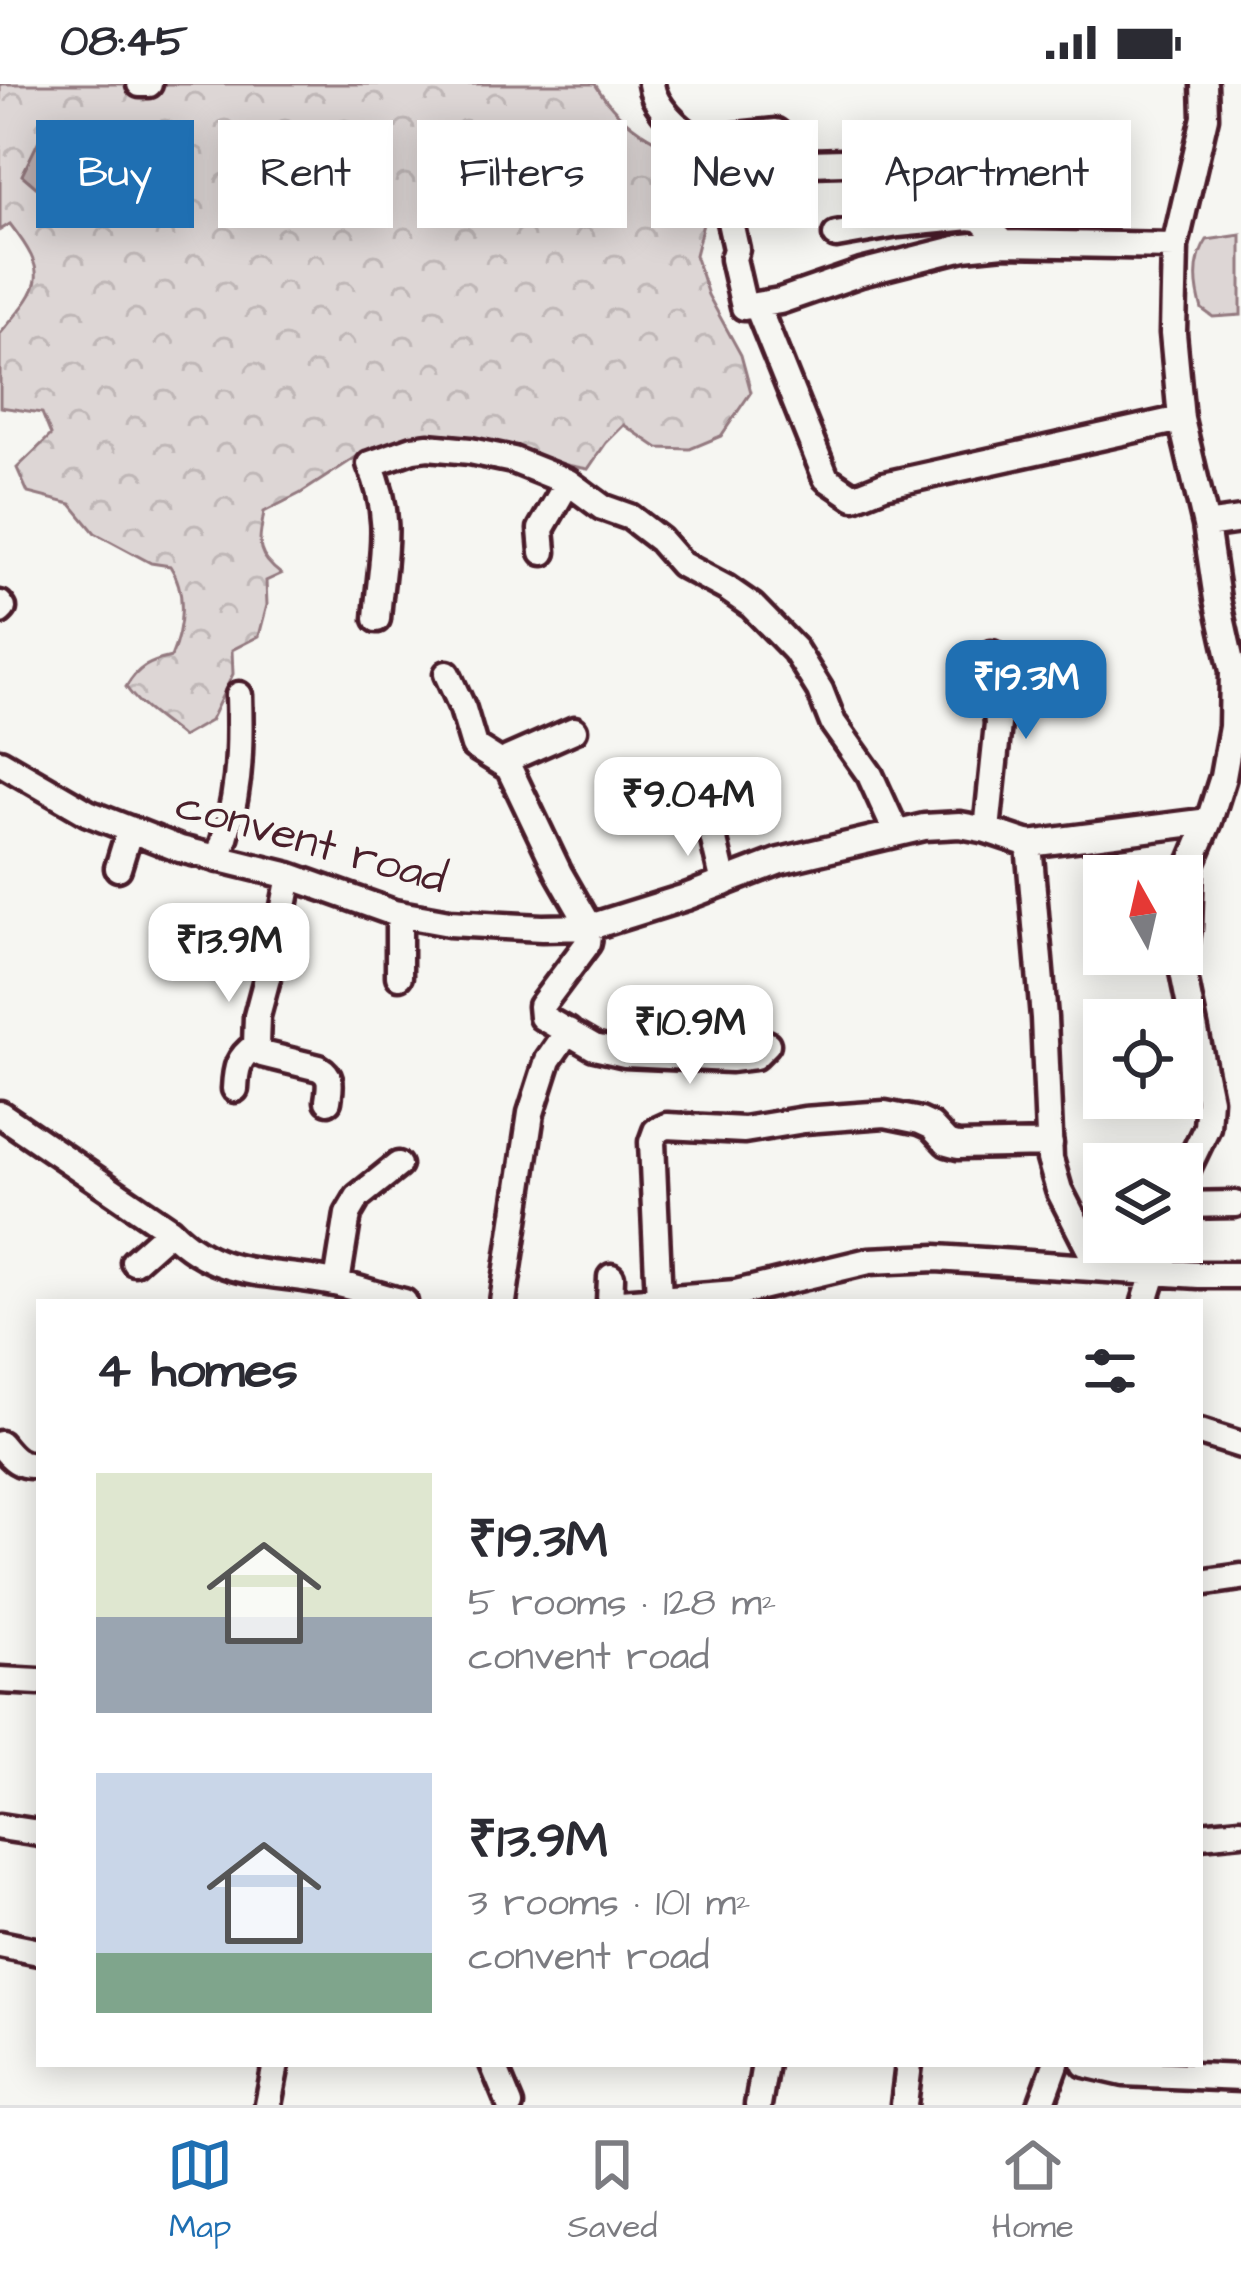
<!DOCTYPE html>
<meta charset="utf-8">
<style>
body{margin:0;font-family:"Architects Daughter",sans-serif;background:#f7f7f7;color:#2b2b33;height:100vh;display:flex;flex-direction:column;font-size:45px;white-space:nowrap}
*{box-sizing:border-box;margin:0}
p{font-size:39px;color:#7c7c81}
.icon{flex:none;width:66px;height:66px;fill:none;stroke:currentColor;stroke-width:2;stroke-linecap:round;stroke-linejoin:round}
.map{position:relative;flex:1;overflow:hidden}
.side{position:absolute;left:36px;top:1215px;width:1167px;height:768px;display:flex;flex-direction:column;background:#fff;border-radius:0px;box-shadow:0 6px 30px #0003}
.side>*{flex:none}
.guide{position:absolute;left:36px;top:36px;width:1170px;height:108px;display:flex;gap:24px}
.needle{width:78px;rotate:352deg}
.tools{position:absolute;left:1083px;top:771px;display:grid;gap:24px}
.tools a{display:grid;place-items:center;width:120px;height:120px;border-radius:0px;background:#fff;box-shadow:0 6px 30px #0003;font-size:60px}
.price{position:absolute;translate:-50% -102px;padding:0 27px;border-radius:24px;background:#fff;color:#222;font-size:39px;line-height:78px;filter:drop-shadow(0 3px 6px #0008)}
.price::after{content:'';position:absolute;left:50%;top:72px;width:36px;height:27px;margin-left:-18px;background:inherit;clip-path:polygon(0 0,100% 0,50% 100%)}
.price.current{background:#1f6fb2;color:#fff}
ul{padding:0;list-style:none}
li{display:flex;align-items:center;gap:36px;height:300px;padding:0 60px}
li span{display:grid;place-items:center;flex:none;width:336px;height:240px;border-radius:0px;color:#555}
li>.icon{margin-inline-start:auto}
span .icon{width:144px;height:144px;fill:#fffc;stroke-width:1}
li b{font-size:51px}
h2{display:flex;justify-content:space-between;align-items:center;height:144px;padding:0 60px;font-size:51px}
.pill{padding:0 42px;border-radius:0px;background:#fff;box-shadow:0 6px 30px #0003;font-size:42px;line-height:108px}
.pill.current{background:#1f6fb2;color:#fff}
.status{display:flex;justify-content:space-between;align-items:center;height:84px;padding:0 60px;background:#fff;direction:ltr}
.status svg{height:33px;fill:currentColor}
.menu{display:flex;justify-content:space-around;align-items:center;height:168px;border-top:3px solid #e1e1e2;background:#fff;font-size:33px;color:#7c7c81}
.menu a{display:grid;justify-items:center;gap:6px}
.menu .current{color:#1f6fb2}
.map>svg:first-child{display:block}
.forest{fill:url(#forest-crowns);stroke:#947a80;stroke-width:3}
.park{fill:#ddd6d5;stroke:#947a80;stroke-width:3}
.water{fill:url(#water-ripples);stroke:#8e747a;stroke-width:3}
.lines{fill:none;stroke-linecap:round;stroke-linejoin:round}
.minor-casing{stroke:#4a1f2b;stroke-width:33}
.minor{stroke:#f6f6f2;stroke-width:24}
.labels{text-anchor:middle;stroke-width:12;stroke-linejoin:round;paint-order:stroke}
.street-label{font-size:45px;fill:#4a1f2b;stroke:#f6f6f2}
</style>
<div class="status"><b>08:45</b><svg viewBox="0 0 49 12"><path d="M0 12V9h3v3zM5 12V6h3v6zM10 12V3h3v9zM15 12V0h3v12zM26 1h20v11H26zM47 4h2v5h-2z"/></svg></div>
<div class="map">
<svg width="1241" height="2021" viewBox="0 0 1241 2021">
<defs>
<pattern id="forest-crowns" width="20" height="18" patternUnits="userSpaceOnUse" patternTransform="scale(3)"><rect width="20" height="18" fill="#ddd6d5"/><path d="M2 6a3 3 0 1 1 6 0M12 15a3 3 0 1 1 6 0" fill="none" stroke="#bfb7b7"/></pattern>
<pattern id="water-ripples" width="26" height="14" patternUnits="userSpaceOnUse" patternTransform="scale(3)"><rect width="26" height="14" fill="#bbadae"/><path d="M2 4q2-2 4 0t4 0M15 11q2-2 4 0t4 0" fill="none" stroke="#9a8c8e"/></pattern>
</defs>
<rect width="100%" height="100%" fill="#f6f6f2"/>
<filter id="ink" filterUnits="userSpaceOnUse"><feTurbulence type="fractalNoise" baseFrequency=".00833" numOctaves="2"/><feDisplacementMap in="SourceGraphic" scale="24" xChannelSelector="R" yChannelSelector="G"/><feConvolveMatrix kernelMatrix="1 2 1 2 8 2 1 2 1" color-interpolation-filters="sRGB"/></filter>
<g filter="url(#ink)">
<!-- forest -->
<path class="forest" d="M 0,0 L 595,0 C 625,49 664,63 715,81 L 721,114 L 703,140 L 695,171 L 708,211 L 741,271 L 751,308 L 721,352 L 690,365 L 658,364 L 624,341 L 606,359 L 588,385 L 545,377 L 489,357 L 417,353 L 370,364 L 301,409 L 264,428 C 259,459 254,469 281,490 L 266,497 L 267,521 L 259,552 L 232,566 L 233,590 L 210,637 L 182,653 C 163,636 140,624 126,603 C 138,583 149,578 171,573 C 183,545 187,507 170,482 L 151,479 L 95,449 L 71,420 L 28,409 L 17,384 L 51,351 L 42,329 L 0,323 L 0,250 C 40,202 52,194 10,140 L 0,146 Z"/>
<!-- park -->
<path class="park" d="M 1241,151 L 1241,231 L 1213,233 L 1202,225 C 1195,202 1193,177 1207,156 Z"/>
<!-- water -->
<path class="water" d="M 85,41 L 101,52 L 84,69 L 36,103 L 22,91 L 42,50 Z"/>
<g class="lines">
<!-- minor casing -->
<g class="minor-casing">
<path id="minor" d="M 140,0 L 149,0
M 651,0 C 654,23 678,44 697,57 L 708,55 L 718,83 L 736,165 L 733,175 L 744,223 L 780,217 L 861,189 L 964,163 L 1004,159 L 1175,162
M 708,55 L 776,48 L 810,79 L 975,74
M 836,151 L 898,140 L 970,133 L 980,135 L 1004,159
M 757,222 L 826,394 L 854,413 L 884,401 L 1181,335
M 1206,441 L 1241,436
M 543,468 L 541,445 L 568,398
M 0,520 L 3,524 L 0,527
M 377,535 C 381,476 395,438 370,380 L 413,365 L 428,363 L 470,367 L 513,376 L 568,398 L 602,423 L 630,433 L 660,456 L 681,480 L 726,504 L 752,522 L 795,566 L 820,606 L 833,639 L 870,691 L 896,748
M 447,590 L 463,625 L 474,662 L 509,684
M 574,646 L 508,675 L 509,684 L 559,789 L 590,843 L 588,859 L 541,922 L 542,933 L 594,963 L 625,970 L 731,975 L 755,972 L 767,960
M 0,678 L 88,729 L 180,765 L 290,792 L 394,829 L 449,839 L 542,844 L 590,843 L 686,813 L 780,777 L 924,743 L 960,741 L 987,746 L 1029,760 L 1044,934 L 1050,1075 L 1059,1106 L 1099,1184
M 710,739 L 724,799
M 987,746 L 998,640 L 992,570
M 1029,760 L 1209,737 L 1223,693 L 1232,643 L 1233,587 L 1217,515 L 1206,441 L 1181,335 L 1173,249 L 1175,162 L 1205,33 L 1204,0
M 218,775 C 239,717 241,672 239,611
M 118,784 L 130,745
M 290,792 L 278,853 L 257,932 L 256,961 L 262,970 L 319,984 C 333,992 330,1002 328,1017
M 399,892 L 399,830
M 235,1005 C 236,983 238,974 256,961
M 0,1030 L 170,1146 C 221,1198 274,1185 339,1200 C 361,1205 382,1213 404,1218
M 1182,1095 L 1207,1043 L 1209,1015 L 1182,883 L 1188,844 L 1190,782 L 1209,737
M 1182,1121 L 1235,1120
M 134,1178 L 170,1146
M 337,1199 L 348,1130 L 358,1113 L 398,1081
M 659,1215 L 652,1058 L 656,1047 L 667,1042 L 744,1046 L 804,1036 L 885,1030 L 920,1037 L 931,1042 L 947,1059 L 958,1062 L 1050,1060
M 503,1218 L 531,1029 L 548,976 L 568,947
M 610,1218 L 611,1193
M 621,1218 L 736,1209 L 869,1177 L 936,1174 L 1199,1191 L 1241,1191
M 1145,1218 L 1164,1158
M 1200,1348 L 1241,1361
M 0,1360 C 12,1375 19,1383 39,1381
M 1200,1499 L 1241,1493
M 0,1596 L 39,1598
M 0,1743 L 39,1749
M 1200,1751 L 1241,1747
M 0,1860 L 39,1868
M 493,1980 L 510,2021
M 1085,1980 L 1124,1989 L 1241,1994
M 268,2021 L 276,1980
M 758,2021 L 765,1980
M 904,2021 L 909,1980
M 1041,2021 L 1056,1980"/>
</g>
<!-- minor -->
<use href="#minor" class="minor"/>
</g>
</g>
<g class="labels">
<!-- street labels -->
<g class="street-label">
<text transform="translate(312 755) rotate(16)" y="16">convent road</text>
</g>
</g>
</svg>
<div class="tools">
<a><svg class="needle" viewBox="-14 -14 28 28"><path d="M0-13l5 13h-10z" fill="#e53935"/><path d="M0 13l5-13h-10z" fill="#7c7c81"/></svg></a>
<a><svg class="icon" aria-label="locate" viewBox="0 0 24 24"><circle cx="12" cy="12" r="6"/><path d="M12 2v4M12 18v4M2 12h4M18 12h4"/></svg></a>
<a><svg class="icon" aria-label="layers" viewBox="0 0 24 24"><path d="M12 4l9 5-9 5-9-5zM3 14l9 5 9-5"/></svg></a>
</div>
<b class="price current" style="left:1026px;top:658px">₹19.3M</b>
<b class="price" style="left:688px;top:775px">₹9.04M</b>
<b class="price" style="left:229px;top:921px">₹13.9M</b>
<b class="price" style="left:690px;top:1003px">₹10.9M</b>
<div class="guide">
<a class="pill current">Buy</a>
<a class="pill">Rent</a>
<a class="pill">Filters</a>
<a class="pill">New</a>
<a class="pill">Apartment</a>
</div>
<section class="side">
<h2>4 homes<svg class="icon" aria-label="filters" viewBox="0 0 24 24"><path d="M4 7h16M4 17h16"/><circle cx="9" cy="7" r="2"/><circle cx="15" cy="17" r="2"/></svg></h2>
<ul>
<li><span style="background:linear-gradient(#dfe7d0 60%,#9aa5b1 0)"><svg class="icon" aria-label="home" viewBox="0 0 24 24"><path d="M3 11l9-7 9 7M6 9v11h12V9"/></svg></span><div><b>₹19.3M</b><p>5 rooms · 128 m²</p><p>convent road</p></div></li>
<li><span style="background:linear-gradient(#c9d6e8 75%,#7fa58c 0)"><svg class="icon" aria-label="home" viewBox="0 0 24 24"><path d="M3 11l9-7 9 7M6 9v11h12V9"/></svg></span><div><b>₹13.9M</b><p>3 rooms · 101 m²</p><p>convent road</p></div></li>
</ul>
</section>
</div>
<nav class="menu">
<a class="current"><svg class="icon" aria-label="map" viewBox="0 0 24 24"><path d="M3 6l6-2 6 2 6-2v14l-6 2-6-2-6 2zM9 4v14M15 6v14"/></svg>Map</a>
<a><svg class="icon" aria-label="saved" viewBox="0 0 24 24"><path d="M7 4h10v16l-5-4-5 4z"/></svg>Saved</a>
<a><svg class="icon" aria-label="home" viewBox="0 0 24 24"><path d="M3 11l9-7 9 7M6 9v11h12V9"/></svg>Home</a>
</nav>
